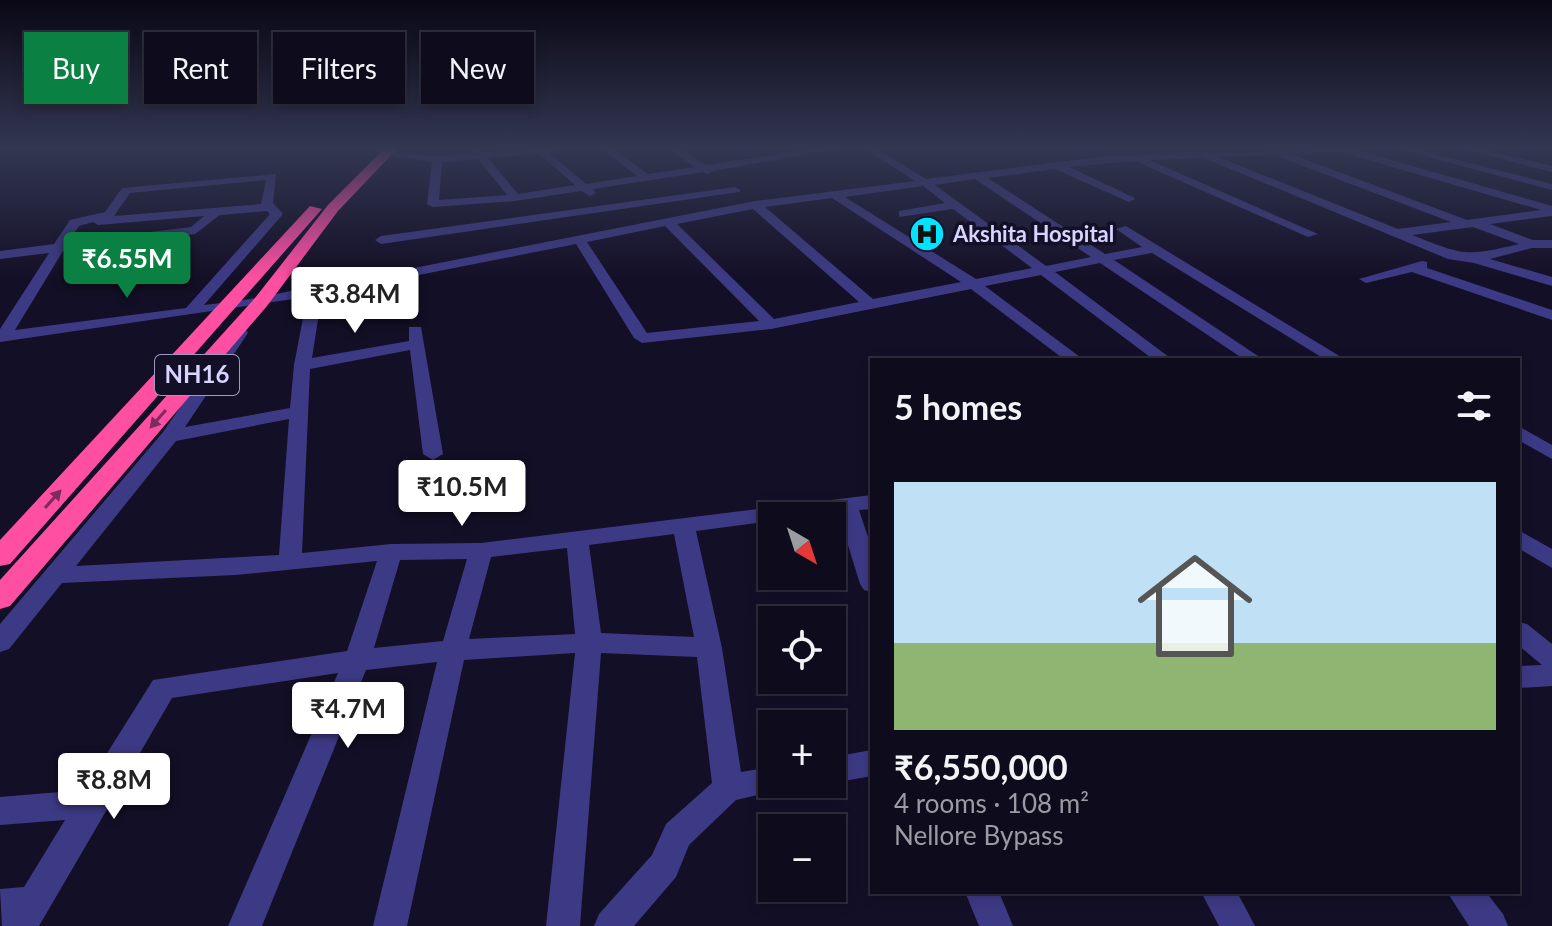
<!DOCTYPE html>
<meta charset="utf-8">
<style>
body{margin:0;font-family:Lato,sans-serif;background:#171425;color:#f1f3f6;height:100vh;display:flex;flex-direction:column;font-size:30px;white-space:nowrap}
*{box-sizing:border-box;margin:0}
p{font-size:26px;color:#9b9ba3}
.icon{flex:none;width:44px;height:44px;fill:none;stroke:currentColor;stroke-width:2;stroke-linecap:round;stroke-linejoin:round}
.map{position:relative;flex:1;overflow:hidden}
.panel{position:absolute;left:870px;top:358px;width:650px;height:536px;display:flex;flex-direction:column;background:#0e0b1c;border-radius:0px;box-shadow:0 4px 12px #0003,0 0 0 2px #2e2b3b}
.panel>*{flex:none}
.hud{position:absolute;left:24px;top:32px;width:726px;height:72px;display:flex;gap:16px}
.needle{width:52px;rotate:141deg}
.controls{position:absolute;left:758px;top:502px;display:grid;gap:16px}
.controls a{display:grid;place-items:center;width:88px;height:88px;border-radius:0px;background:#0e0b1c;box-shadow:0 4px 12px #0003,0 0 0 2px #2e2b3b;font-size:40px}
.price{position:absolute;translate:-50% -68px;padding:0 18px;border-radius:8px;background:#fff;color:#222;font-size:26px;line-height:52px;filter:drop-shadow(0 2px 4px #0008)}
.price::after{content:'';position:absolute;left:50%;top:48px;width:24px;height:18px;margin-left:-12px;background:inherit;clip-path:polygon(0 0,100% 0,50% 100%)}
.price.on{background:#0b8043;color:#fff}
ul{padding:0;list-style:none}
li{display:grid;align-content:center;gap:16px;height:424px;padding:0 24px}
li span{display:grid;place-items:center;height:248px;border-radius:0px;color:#555}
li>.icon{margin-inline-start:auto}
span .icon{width:144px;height:144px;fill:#fffc;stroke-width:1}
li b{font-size:34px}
h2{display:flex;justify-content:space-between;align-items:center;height:96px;padding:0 24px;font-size:34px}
.chip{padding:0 28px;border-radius:0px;background:#0e0b1c;box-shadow:0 4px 12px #0003,0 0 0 2px #2e2b3b;font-size:28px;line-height:72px}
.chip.on{background:#0b8043;color:#fff}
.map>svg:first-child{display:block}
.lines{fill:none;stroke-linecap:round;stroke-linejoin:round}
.minor{fill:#3d3a85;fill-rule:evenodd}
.highway{fill:#ff4fa3;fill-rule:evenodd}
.oneway{fill:#7d2c5e}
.labels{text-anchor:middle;stroke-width:7;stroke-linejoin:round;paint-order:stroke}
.far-poi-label{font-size:22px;font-weight:bold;fill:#d9d4ff;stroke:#130f26;text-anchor:start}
.shield{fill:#130f26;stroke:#9e99be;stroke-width:2}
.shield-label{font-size:24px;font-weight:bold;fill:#d9d4ff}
</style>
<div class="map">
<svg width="1552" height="926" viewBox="0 0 1552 926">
<rect width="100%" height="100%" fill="#130f26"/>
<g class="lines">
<!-- minor -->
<path class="minor" d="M 473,149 L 483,152 L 565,149 L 549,153 L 586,184 L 637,176 L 602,149 L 613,149 L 648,174 L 695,167 L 669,149 L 681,149 L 706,165 L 813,149 L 838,149 L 713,171 L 708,174 L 703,172 L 593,189 L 596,193 L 590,196 L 581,191 L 515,201 L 433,207 L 427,204 L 432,162 L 382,155 L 387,152 L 437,156 L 473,153 ZM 539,154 L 575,185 L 518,194 L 488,158 ZM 478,159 L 507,195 L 439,200 L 442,162 Z
M 865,149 L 877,149 L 926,179 L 1106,156 L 1353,149 L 1552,206 L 1552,216 L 1490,224 L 1533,240 L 1552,240 L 1552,248 L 1532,248 L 1490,259 L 1552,277 L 1552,286 L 1474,263 L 1448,259 L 1204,158 L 1149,160 L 1318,234 L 1308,237 L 1135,161 L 1069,167 L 1133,197 L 1135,199 L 1129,202 L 1055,169 L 988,178 L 1105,254 L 1142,247 L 1116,229 L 1126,226 L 1346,360 L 1326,360 L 1152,253 L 1114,260 L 1264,360 L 1245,360 L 1100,263 L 1055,272 L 1173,360 L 1154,360 L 1041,275 L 985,286 L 1084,360 L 1065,360 L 971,289 L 771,329 L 642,343 L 634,338 L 576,244 L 322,294 L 312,358 L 409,341 L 409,327 L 421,327 L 443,454 L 433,460 L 423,454 L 410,350 L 310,369 L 302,553 L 391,544 L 481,543 L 872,495 L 872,509 L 859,510 L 872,549 L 872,592 L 864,590 L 860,584 L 838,513 L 772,516 L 772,521 L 696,531 L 722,648 L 741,772 L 772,767 L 772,784 L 785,784 L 783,789 L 736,800 L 689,845 L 676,877 L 634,926 L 594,926 L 599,914 L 652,855 L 666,824 L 712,783 L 697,657 L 601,653 L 580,926 L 546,926 L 575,653 L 464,660 L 407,926 L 373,926 L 437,662 L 366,670 L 262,926 L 228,926 L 338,673 L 172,698 L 39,926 L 2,926 L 0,889 L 24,887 L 65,820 L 0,825 L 0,797 L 84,790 L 153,680 L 347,651 L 377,561 L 235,575 L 62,583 L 9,649 L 0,652 L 0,624 L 163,432 L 234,330 L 246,330 L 248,333 L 185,427 L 290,408 L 294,365 L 307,297 L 0,342 L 0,329 L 49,253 L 0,259 L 0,251 L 54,244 L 70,220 L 105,212 L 122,188 L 276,174 L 273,203 L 283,214 L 204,305 C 242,300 282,296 316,283 L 322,286 L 755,201 L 915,181 ZM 1341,152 L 1541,210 L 1467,220 L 1291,154 ZM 1279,155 L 1280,157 L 1451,222 L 1398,229 L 1218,157 ZM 975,179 L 1091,257 L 1046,266 L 935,185 ZM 266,180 L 261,204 L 114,216 L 130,193 ZM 923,186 L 945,203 L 899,211 L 899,217 L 953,209 L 1032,268 L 976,279 L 845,197 ZM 832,198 L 961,282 L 873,299 L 765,207 ZM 753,209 L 859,302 L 774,319 L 677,224 ZM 267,211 L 270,214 L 186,308 L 15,330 L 63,251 L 195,234 L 220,215 ZM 204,216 L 191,227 L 68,242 L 79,226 L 93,222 L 98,225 ZM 665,226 L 759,321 L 647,333 L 587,242 ZM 1473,227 L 1519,244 C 1464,257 1463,255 1412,235 ZM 289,419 L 279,555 L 76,566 L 176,441 ZM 674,534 L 694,637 L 601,633 L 589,545 ZM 567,548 L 575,634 L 469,639 L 491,557 ZM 467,559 L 443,641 L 374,648 L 400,560 Z
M 1398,149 L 1415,149 L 1552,184 L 1552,190 Z
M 1464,149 L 1482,149 L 1552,166 L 1552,172 Z
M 735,187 L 741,190 L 739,192 L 381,244 L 375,240 L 381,236 Z
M 1422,261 L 1427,262 L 1427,268 L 1552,310 L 1552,320 L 1412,272 L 1366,283 L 1359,279 Z
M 1518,426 L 1552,445 L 1552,459 L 1518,440 Z
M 1518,530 L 1552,549 L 1552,568 L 1518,548 Z
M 1518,622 L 1527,624 L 1552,644 L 1552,686 L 1518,688 L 1518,666 L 1542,665 L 1518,645 Z
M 872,750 L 872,776 L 832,783 L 832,757 Z
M 965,892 L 999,892 L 1013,926 L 979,926 Z
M 1201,892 L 1237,892 L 1255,926 L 1219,926 Z
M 1447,892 L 1486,892 L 1503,914 L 1508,926 L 1469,926 Z"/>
<!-- highway -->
<path class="highway" d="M 384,149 L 397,149 L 338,211 L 267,306 L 10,606 L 0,609 L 0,580 L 255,298 L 328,205 Z
M 310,206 L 322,209 L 10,564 L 0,566 L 0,540 Z"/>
</g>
<!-- one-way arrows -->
<defs><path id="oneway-solid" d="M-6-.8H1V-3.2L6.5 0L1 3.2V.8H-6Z" transform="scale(2)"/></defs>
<g class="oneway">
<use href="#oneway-solid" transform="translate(158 419) rotate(131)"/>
<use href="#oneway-solid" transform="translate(53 499) rotate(-48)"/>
</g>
<!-- sky -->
<linearGradient id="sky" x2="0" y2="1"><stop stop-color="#0a0815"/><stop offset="0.53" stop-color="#333752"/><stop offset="1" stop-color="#333752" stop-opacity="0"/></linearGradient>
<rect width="1552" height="279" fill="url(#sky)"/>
<!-- icons -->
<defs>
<g id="hospital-disc" transform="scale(1.8)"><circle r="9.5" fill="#00e5ff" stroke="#130f26"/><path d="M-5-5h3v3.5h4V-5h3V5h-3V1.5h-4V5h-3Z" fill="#111"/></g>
</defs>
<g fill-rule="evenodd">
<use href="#hospital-disc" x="927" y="234"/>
</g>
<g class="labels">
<!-- far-poi labels -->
<g class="far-poi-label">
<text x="953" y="242">Akshita Hospital</text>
</g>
<!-- shield labels -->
<rect class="shield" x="155" y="355" width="84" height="40" rx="6"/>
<g class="shield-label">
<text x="197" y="383">NH16</text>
</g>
</g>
</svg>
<div class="controls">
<a><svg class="needle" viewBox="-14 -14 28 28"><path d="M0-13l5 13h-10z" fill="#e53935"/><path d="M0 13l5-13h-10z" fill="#9b9ba3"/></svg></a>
<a><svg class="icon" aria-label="locate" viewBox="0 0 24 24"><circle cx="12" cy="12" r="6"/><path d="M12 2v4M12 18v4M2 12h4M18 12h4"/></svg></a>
<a>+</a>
<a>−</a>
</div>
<b class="price on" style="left:127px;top:300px">₹6.55M</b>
<b class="price" style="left:355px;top:335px">₹3.84M</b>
<b class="price" style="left:462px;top:528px">₹10.5M</b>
<b class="price" style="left:348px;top:750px">₹4.7M</b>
<b class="price" style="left:114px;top:821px">₹8.8M</b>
<div class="hud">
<a class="chip on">Buy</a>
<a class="chip">Rent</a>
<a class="chip">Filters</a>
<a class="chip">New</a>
</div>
<section class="panel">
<h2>5 homes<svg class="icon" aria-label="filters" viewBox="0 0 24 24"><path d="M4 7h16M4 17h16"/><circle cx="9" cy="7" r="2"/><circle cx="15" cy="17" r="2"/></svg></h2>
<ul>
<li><span style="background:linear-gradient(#bfe0f5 65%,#8fb573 0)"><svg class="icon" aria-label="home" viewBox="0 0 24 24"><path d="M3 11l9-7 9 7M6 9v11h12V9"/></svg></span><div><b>₹6,550,000</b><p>4 rooms · 108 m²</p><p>Nellore Bypass</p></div></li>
</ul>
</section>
</div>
